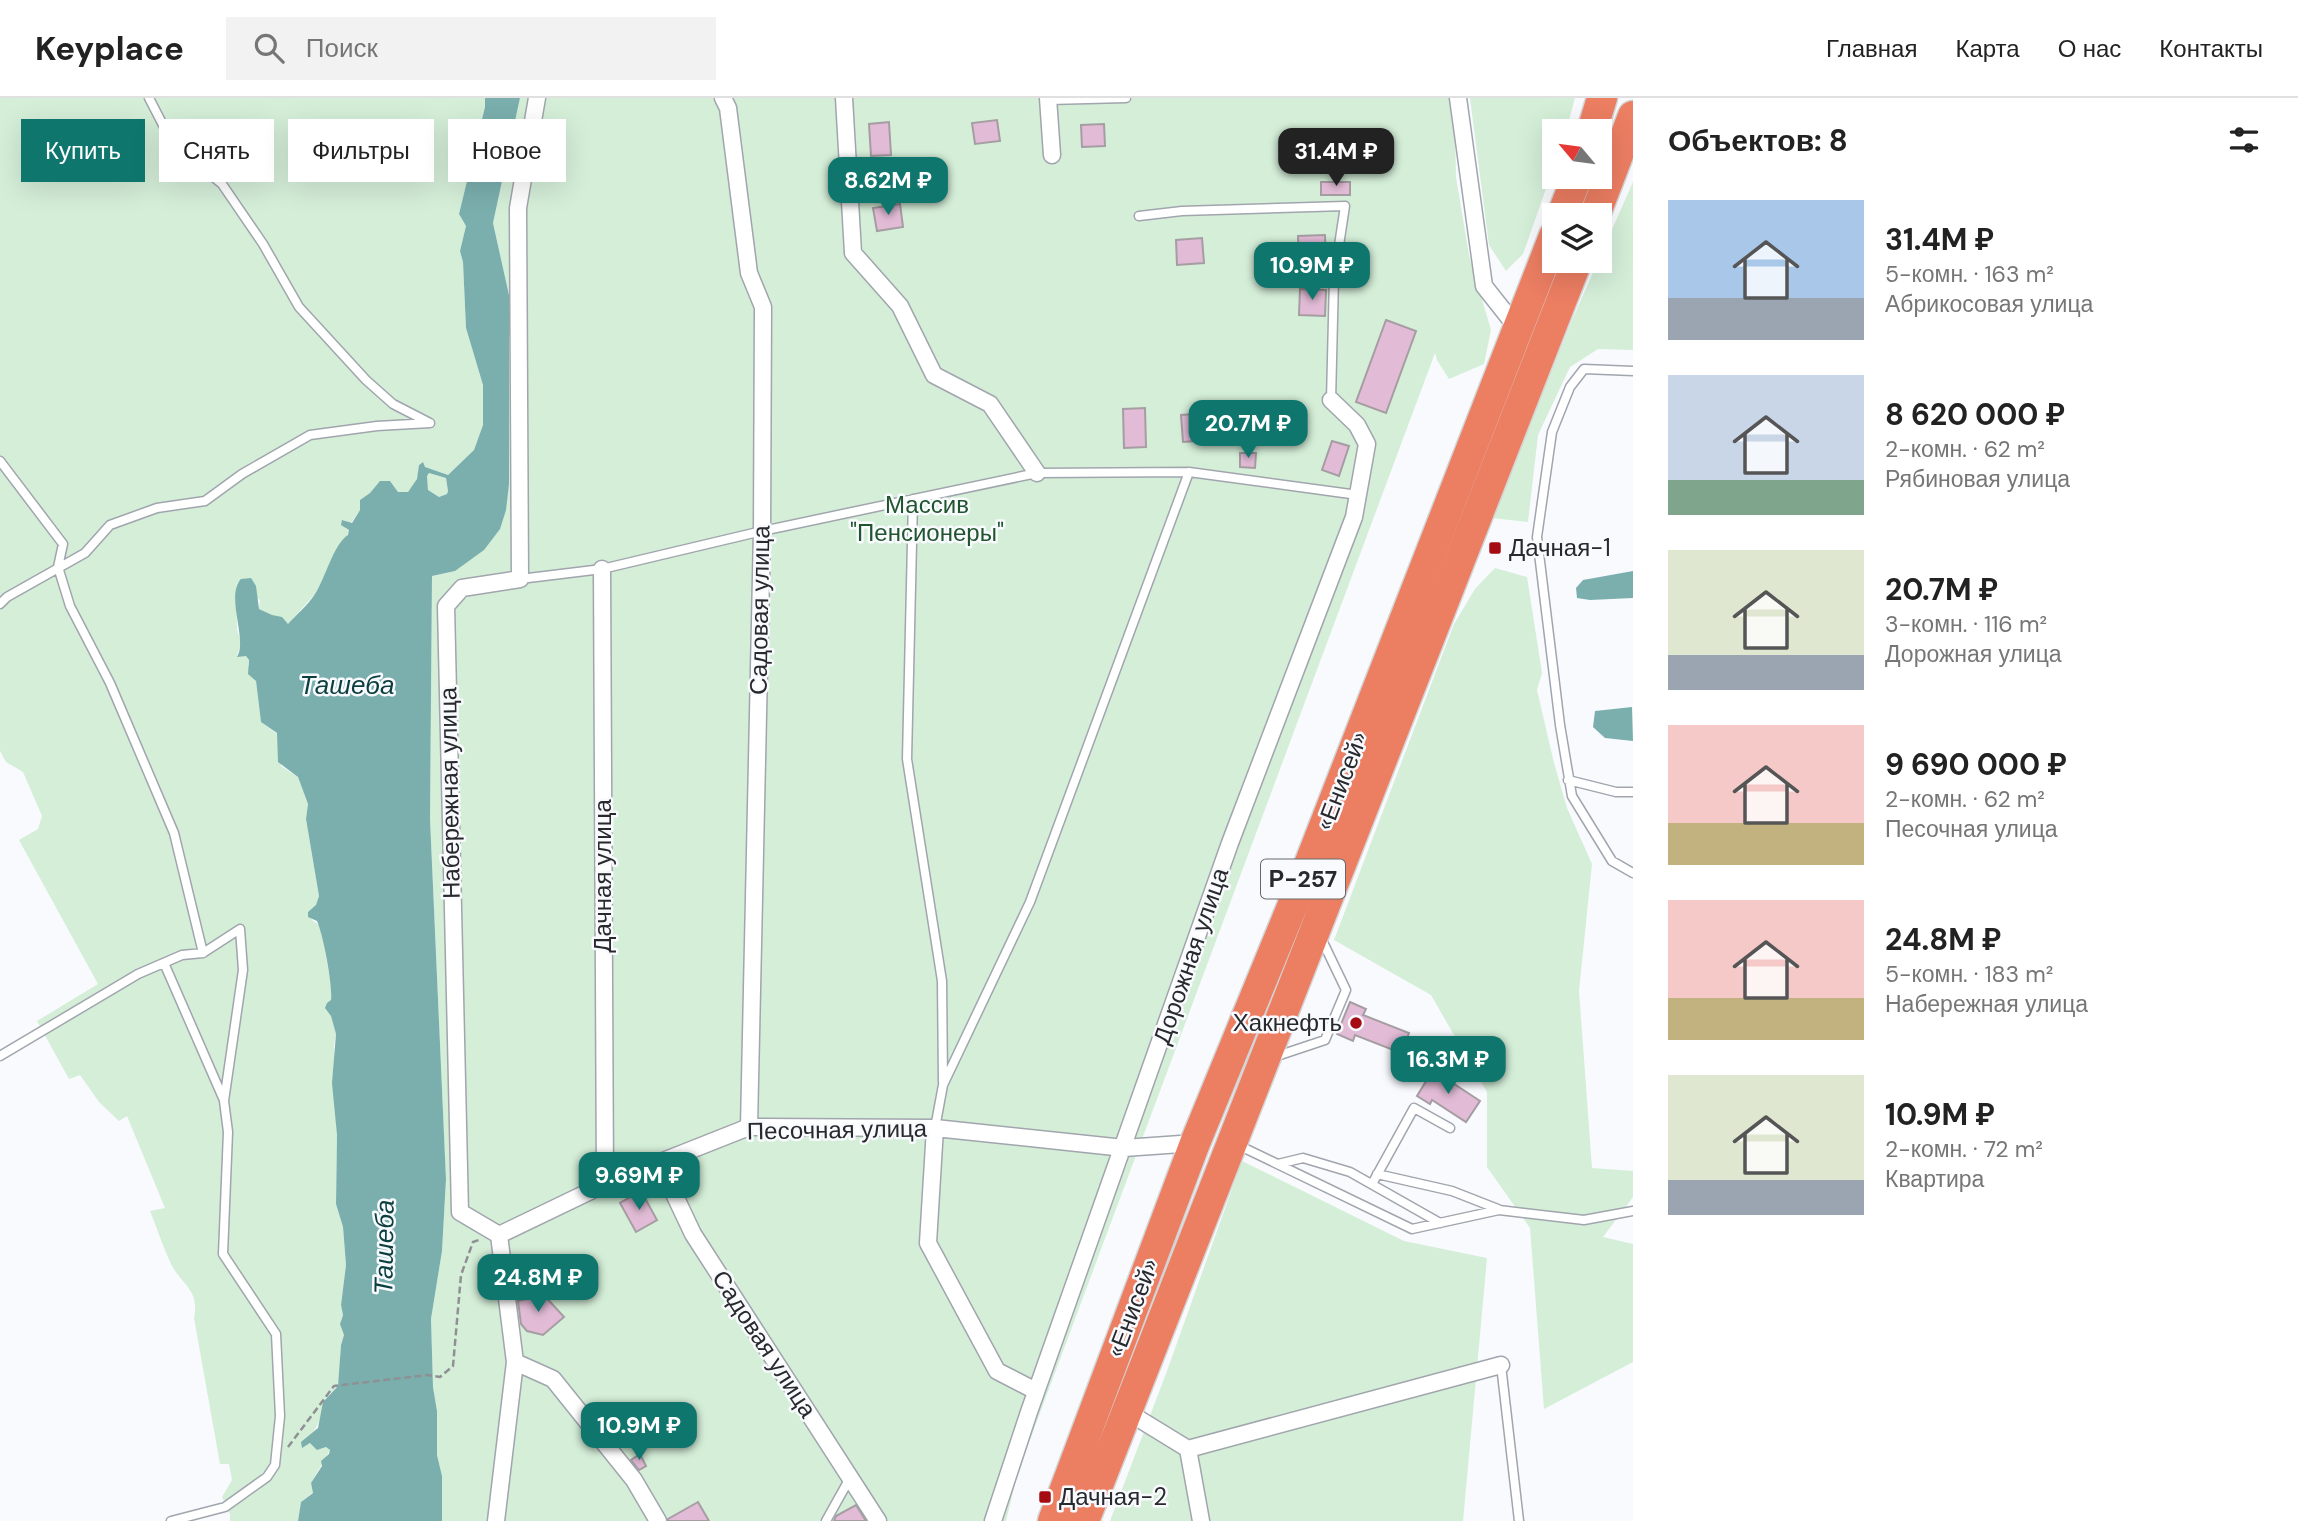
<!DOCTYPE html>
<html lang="ru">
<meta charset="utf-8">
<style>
body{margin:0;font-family:"DM Sans",sans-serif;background:#f2f2f2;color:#222;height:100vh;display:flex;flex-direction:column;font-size:26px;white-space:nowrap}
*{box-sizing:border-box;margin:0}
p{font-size:23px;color:#767676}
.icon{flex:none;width:38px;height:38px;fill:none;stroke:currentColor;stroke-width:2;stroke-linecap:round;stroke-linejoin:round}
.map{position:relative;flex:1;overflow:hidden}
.details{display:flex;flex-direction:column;background:#fff;width:665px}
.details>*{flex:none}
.guide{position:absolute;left:21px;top:21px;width:665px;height:63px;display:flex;gap:14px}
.needle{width:46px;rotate:299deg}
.controls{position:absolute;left:1542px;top:21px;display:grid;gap:14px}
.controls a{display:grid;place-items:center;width:70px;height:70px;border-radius:0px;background:#fff;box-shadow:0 7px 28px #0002;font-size:35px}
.price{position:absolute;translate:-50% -60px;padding:0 16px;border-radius:14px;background:#0f766e;color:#fff;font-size:23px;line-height:46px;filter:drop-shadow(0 2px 4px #0008)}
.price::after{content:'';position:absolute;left:50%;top:42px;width:21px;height:16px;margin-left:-10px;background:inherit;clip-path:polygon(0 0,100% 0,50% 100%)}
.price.on{background:#222;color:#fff}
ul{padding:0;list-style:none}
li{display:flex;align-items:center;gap:21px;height:175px;padding:0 35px}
li span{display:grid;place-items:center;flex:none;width:196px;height:140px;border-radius:0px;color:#555}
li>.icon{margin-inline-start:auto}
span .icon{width:84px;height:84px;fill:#fffc;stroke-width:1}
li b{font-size:30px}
h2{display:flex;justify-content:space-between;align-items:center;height:84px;padding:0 35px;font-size:30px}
.chip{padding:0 24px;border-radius:0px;background:#fff;box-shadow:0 7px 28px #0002;font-size:24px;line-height:63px}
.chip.on{background:#0f766e;color:#fff}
header{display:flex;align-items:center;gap:42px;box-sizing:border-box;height:98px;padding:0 35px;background:#fff;border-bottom:2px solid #e0e0e0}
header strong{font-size:33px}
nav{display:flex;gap:38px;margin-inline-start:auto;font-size:24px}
.search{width:490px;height:63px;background:#f2f2f2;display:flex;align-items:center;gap:18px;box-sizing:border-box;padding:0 24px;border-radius:0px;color:#767676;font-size:26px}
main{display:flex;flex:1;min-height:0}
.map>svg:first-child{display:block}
.green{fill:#d4eed8}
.water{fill:#7aafae;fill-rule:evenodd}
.building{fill:#e2bcd6;stroke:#a69da3;stroke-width:2}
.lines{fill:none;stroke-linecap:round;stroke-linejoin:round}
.lane-casing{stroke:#a1a5ad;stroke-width:11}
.street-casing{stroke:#a1a5ad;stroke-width:19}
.highway-casing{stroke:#d4d4d5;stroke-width:33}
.path{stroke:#8f9094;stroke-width:2.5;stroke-dasharray:7 3.5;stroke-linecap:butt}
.lane{stroke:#fff;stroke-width:8}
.street{stroke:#fff;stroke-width:16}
.highway{stroke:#ec7e62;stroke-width:30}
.poi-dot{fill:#a40c11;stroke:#f8fafe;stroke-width:2.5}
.labels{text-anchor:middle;stroke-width:5;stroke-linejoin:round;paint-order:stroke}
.shield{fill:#f8fafe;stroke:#66686b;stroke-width:2}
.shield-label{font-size:23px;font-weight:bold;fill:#28292c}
.park-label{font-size:24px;fill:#20542d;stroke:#f8fafe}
.poi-label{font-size:24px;fill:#28292c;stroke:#f8fafe;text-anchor:start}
.street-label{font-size:24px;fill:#28292c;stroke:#f8fafe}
.water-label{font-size:26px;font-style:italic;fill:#0b3e3e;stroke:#f8fafe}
</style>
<header>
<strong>Keyplace</strong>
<div class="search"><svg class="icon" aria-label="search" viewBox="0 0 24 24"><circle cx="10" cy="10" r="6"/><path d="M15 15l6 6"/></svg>Поиск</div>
<nav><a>Главная</a><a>Карта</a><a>О нас</a><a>Контакты</a></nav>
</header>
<main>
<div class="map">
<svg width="1633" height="1423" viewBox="0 0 1633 1423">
<rect width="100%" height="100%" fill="#f8fafe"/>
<!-- green -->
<path class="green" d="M 0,0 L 485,0 L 485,9 L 459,116 L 466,128 L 460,153 L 463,164 L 466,230 L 483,287 L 483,327 L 474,352 L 448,377 L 424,369 L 423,364 L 419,367 L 418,381 L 408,394 L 398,394 L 390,383 L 380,384 L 370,395 L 360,402 L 360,412 L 351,425 L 343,422 L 345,430 L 349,432 L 348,437 L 315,496 L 288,526 L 259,511 L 260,502 L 237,485 L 236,490 L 237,531 L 241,545 L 237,558 L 246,558 L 249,562 L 248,567 L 256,583 L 261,624 L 277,636 L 281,668 L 298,679 L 308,706 L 306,721 L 319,798 L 316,808 L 308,814 L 312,822 L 319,827 L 323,842 L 332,892 L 331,918 L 336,936 L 334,947 L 337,1037 L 336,1106 L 343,1129 L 346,1167 L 341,1207 L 343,1217 C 339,1224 341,1230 344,1237 C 343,1241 341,1244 341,1248 C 339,1264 345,1289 327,1297 C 318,1319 323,1330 301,1345 L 306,1347 L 311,1345 L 317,1352 L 326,1349 L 330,1352 L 311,1385 L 313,1394 L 301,1404 L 298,1423 L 230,1423 L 230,1416 L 222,1399 L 232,1382 L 229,1366 L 220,1366 L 194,1220 C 200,1192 182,1187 171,1166 C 163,1149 157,1130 150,1113 L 165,1110 L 127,1018 L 119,1023 L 99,1004 L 80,977 L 69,981 L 37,923 L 98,886 L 19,742 L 38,731 L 42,718 L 23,674 L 6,664 L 0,653 Z
M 520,0 L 1450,0 L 1455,36 L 1456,79 L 1469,157 L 1491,232 L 1484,266 L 1449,281 L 1437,262 L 1435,255 L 1018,1374 L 1006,1423 L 442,1423 L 442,1378 L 437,1357 L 437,1313 L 433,1289 L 431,1221 L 442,1153 L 446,1081 L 430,721 L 432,478 L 455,473 L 509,241 L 513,215 L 493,125 Z
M 1470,0 L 1575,0 L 1566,33 L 1554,33 L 1554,68 L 1523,156 L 1506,173 L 1489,147 Z
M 1633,84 L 1633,252 L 1598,251 L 1570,269 L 1538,337 L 1528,424 L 1492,420 L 1572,222 Z
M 429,375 L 446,380 L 448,393 L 447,396 L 439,399 L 428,392 L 427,378 Z
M 1495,470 L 1527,479 L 1542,575 L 1537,592 L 1554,665 L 1567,710 L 1592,766 L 1579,893 L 1592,1070 L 1633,1073 L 1633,1099 L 1603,1139 L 1633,1146 L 1633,1264 L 1544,1311 L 1530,1130 L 1487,1069 L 1487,994 L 1431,897 L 1334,842 L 1454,526 L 1475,491 Z
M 1242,1063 L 1404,1143 L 1487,1160 L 1463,1423 L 1110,1423 L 1167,1273 Z"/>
<!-- water -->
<path class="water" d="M 485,0 L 520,0 L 493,125 L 513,215 L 509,241 L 509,386 L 506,412 L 500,431 L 484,452 L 455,473 L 432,478 L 430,721 L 446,1081 L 442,1153 L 431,1221 L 433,1289 L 437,1313 L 437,1357 L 442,1378 L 442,1423 L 298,1423 L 301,1404 L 313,1395 L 311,1385 L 322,1368 L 321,1363 L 329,1356 L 330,1352 L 326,1349 L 317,1352 L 310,1345 L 302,1350 L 301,1344 L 318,1330 L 323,1304 L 338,1288 L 341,1247 L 344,1237 L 340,1226 L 343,1217 L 341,1207 L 346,1167 L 343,1129 L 336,1106 L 337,1037 L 332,985 L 336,936 L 331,918 L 325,910 L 327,905 L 331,902 C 333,888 323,836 317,823 L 308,819 L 308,814 L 316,807 L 319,798 L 306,721 L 308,706 L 298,679 L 278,664 L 277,635 L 261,624 L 256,583 L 248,576 L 249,562 L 246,558 L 237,559 C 248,542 225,498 241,481 L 251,480 L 256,488 L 259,511 L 272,517 L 282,519 L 288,526 C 297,516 308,507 315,496 C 326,479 333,447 348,437 L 349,432 L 341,427 L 342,422 L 352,425 L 360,412 L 360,402 L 370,395 L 380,383 L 390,383 L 398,394 L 408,394 L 417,381 L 419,367 L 423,364 L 425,369 L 448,377 L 474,352 L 483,327 L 483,287 L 466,230 L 463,164 L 460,153 L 466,128 L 459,116 L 485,9 ZM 429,375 L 446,380 L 448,393 L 447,396 L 439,399 L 428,392 L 427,378 Z
M 1633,473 L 1633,500 L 1590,502 L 1577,500 L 1576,490 L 1583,482 Z
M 1632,609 L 1633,643 L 1605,640 L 1593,629 L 1595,613 Z"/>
<!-- building -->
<path class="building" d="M 997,22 L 1000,43 L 975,46 L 972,25 Z
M 889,24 L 891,57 L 871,58 L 869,26 Z
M 1104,26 L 1105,48 L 1082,49 L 1081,27 Z
M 1360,35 L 1365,60 L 1336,66 L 1331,40 Z
M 1321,84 L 1350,84 L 1350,97 L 1321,97 Z
M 900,106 L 903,129 L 877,133 L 873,110 Z
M 1325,137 L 1326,166 L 1299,167 L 1298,138 Z
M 1202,140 L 1204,165 L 1177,167 L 1176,142 Z
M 1300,191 L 1326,192 L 1325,218 L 1299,217 Z
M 1386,222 L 1416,233 L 1386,315 L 1356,304 Z
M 1145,310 L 1146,349 L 1124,350 L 1123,311 Z
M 1207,315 L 1209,342 L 1183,344 L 1181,317 Z
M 1332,343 L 1349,348 L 1339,378 L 1322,372 Z
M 1240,355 L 1256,355 L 1255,370 L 1240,369 Z
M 1350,904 L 1366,911 L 1363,917 L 1409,935 L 1401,955 L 1355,937 L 1353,943 L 1337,936 Z
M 1433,972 L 1480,1003 L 1466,1024 L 1432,1002 L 1430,1006 L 1417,998 Z
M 641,1093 L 657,1122 L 636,1134 L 620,1105 Z
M 535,1193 L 543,1196 L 564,1219 L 543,1237 L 527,1233 L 521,1226 L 518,1203 L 526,1201 Z
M 640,1356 L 646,1368 L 639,1372 L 631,1362 Z
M 698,1404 L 709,1423 L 668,1423 L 668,1421 Z
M 856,1407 L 866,1423 L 834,1423 L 836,1418 Z"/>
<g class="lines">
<!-- lane casing -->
<g class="lane-casing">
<path id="lane" d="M 149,0 L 164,29 L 179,51 L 222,86 L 263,146 L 299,209 L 366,282 L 393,306 L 428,324
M 1049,2 L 1126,0
M 1139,118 L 1182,113 L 1345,108 L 1334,180 L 1331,302
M 1633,273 L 1584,271 L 1570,289 L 1552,334 L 1537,439 L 1560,627 L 1572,698 L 1612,763 L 1633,775
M 0,363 L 63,446 L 58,469 L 70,508 L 110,585 L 174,735 L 203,855 L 182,857 L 138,876 L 0,958
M 913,401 L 907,661 L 942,883 L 943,984
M 520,481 L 602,471 L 762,433 L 1037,375 L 1189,374 L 1358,397
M 0,506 L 7,499 L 85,455 L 110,427 L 157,410 L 205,403 L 242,376 L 310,337 L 377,328 L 430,325
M 1568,682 L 1616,694 L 1633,694
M 164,865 L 223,1000
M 1274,959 L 1325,942 L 1346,892 L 1321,840
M 935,1030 L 943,987 L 1030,804 L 1189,374
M 1238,1047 L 1412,1131 L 1499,1112 L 1584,1122 L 1633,1113
M 1278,1066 L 1303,1060 L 1350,1074 L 1440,1125
M 1377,1076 L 1452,1093 L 1498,1111
M 1372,1086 L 1414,1010 L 1450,1030
M 1501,1267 L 1519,1423
M 171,1423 L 225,1409 L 267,1379 L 275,1367 L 280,1318 L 276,1236 L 223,1156 L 228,1034 L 224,1003 L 243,872 L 240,831 L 203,855
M 826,1423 L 850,1380"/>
</g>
<!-- street casing -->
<g class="street-casing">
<path id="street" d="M 723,0 L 728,10 L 749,175 L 763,209 L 762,433 L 749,1029
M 844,0 L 853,155 L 900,208 L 934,277 L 990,306 L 1037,375
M 1048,0 L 1052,57
M 1458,0 L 1484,188 L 1518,231
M 602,471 L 605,1086
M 935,1030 L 928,1145 L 997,1273 L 1036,1293
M 659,1064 L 693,1136 L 878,1423
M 499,1137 L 605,1086 L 749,1029 L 935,1030 L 1124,1050 L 1195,1045
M 515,1264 L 553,1281 L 634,1382 L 658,1423
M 1126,1313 L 1188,1351 L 1201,1423
M 1188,1351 L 1501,1267
M 496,1423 L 515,1264 L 499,1137 L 460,1114 L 446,508 L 462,490 L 520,481 L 518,110 L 537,0
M 993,1423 L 1029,1314 L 1230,745 L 1354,419 L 1367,346 L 1357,327 L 1331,302"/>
</g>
<!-- highway casing -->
<g class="highway-casing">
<path id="highway" d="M 1592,33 L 1602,0
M 1562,117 L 1577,79
M 1595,117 L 1633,18
M 1053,1423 L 1195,1045 L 1305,777 L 1554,138
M 1084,1423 L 1577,163"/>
</g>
<!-- path -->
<path class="path" d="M 288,1349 L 334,1288 L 427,1277 L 440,1279 L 453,1268 L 461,1177 L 473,1144 L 479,1142"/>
<!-- lane -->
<use href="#lane" class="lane"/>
<!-- street -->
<use href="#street" class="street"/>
<!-- highway -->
<use href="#highway" class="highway"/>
</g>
<!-- markers -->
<g class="poi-dot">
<rect x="1488" y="443" width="14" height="14" rx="3.5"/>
<circle cx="1356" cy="925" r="7"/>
<rect x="1038" y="1392" width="14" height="14" rx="3.5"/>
</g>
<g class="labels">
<!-- shield labels -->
<rect class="shield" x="1261" y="761.5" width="84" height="39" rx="5"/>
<g class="shield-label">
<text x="1303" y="789">Р-257</text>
</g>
<!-- park labels -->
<g class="park-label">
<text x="927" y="415">Массив<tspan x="927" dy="28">"Пенсионеры"</tspan></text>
</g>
<!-- poi labels -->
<g class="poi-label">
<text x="1509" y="458">Дачная-1</text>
<text x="1342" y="933" text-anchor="end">Хакнефть</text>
<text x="1059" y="1407">Дачная-2</text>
</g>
<!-- street labels -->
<g class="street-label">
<text transform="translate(760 512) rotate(-89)" y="8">Садовая улица</text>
<text transform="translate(1342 683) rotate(-69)" y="8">«Енисей»</text>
<text transform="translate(450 695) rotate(-91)" y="8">Набережная улица</text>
<text transform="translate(603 778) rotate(-90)" y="8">Дачная улица</text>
<text transform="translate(1191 858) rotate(-71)" y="8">Дорожная улица</text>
<text transform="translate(837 1032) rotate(-1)" y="8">Песочная улица</text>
<text transform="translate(1133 1210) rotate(-69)" y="8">«Енисей»</text>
<text transform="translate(764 1246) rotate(57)" y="8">Садовая улица</text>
</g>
<!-- water labels -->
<g class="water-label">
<text x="347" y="596">Ташеба</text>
<text transform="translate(384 1149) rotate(-89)" y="9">Ташеба</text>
</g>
</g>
</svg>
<div class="controls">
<a><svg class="needle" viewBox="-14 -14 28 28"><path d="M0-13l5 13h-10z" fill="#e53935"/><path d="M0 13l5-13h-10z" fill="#767676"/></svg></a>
<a><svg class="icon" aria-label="layers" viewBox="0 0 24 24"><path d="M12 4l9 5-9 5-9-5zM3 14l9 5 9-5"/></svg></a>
</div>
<b class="price on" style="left:1336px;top:90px">31.4M ₽</b>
<b class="price" style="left:888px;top:119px">8.62M ₽</b>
<b class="price" style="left:1312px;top:204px">10.9M ₽</b>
<b class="price" style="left:1248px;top:362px">20.7M ₽</b>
<b class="price" style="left:1448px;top:998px">16.3M ₽</b>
<b class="price" style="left:639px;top:1114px">9.69M ₽</b>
<b class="price" style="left:538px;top:1216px">24.8M ₽</b>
<b class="price" style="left:639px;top:1364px">10.9M ₽</b>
<div class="guide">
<a class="chip on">Купить</a>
<a class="chip">Снять</a>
<a class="chip">Фильтры</a>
<a class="chip">Новое</a>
</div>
</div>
<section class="details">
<h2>Объектов: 8<svg class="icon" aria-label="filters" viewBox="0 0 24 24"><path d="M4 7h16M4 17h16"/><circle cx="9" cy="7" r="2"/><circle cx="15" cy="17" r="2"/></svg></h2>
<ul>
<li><span style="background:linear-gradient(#a9c7e8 70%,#9aa5b1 0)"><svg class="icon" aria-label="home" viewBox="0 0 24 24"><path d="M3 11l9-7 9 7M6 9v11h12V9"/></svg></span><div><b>31.4M ₽</b><p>5-комн. · 163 m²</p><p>Абрикосовая улица</p></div></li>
<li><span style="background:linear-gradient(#c9d6e8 75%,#7fa58c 0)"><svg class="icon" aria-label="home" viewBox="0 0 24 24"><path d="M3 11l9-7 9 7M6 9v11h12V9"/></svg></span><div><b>8 620 000 ₽</b><p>2-комн. · 62 m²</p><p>Рябиновая улица</p></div></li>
<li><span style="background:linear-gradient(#dfe7d0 75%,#9aa5b1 0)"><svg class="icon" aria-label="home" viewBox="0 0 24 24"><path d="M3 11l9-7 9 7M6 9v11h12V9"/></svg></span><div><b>20.7M ₽</b><p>3-комн. · 116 m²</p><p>Дорожная улица</p></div></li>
<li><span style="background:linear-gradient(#f6c9c9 70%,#c2b280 0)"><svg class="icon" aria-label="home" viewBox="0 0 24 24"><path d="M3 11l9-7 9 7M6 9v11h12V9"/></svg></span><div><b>9 690 000 ₽</b><p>2-комн. · 62 m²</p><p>Песочная улица</p></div></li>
<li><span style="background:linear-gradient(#f6c9c9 70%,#c2b280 0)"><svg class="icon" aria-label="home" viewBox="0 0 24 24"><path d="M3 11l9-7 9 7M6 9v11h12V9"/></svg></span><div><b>24.8M ₽</b><p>5-комн. · 183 m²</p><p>Набережная улица</p></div></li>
<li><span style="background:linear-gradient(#dfe7d0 75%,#9aa5b1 0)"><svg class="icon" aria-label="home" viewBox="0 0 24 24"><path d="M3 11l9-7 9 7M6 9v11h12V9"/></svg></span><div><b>10.9M ₽</b><p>2-комн. · 72 m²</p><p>Квартира</p></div></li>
</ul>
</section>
</main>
